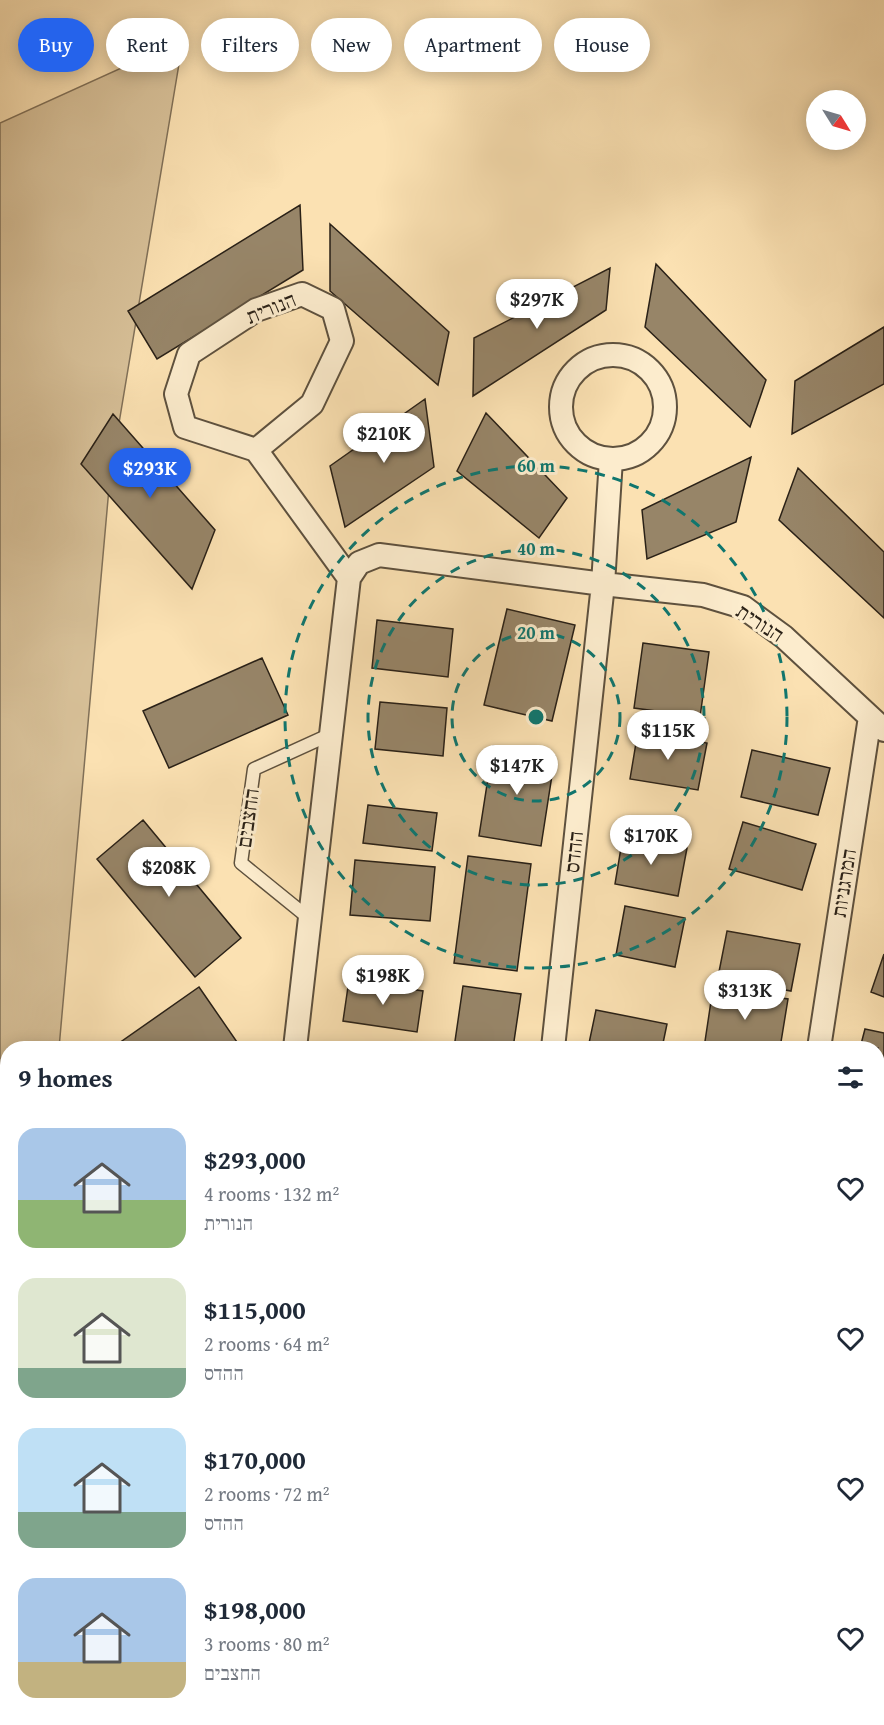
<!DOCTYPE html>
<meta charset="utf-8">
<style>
body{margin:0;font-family:"Gentium Book Plus","Frank Ruhl Libre",serif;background:#f6f6f7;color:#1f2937;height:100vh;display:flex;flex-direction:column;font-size:22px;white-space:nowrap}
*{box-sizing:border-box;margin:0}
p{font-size:20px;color:#747a83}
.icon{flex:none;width:33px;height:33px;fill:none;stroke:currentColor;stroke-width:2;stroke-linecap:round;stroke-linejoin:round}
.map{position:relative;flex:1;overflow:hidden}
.side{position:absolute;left:0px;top:1041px;width:885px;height:684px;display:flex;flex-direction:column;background:#fff;border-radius:24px 24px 0 0;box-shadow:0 3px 15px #0003}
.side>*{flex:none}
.hud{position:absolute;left:18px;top:18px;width:849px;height:54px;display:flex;gap:12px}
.needle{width:39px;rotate:127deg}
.controls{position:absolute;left:806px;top:90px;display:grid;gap:12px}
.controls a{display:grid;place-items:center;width:60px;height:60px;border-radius:50%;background:#fff;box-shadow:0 3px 15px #0003;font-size:30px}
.price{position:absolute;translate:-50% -51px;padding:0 14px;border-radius:21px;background:#fff;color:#222;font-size:20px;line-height:39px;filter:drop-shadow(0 2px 3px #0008)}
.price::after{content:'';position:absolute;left:50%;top:36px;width:18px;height:14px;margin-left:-9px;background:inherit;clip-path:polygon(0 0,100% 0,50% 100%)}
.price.selected{background:#2563eb;color:#fff}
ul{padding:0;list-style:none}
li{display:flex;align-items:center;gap:18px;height:150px;padding:0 18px}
li span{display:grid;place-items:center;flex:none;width:168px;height:120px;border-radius:18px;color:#555}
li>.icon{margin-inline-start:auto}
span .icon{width:72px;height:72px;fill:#fffc;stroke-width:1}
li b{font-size:26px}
h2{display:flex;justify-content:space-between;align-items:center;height:72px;padding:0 18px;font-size:26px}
.chip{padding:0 21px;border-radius:27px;background:#fff;box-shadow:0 3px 15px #0003;font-size:21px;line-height:54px}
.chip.selected{background:#2563eb;color:#fff}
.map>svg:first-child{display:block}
.green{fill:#d7c098;stroke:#807058;stroke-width:1.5}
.building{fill:#978568;stroke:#2a2117;stroke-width:1.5}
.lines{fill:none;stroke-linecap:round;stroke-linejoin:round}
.lane-casing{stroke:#5e513e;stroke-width:15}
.street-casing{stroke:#5e513e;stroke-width:26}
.lane{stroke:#fceccd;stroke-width:12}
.street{stroke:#fceccd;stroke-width:22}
.ring{fill:none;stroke:#0f766e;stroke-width:3;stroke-dasharray:10 8}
.labels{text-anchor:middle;stroke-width:6;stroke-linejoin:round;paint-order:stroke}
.street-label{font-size:21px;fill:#2a2117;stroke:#fceccd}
.centre{fill:#0f766e;stroke:#fceccd;stroke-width:3}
.ring-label{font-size:18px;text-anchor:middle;font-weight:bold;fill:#0f766e;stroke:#fceccd;stroke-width:6;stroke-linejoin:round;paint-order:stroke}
</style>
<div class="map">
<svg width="884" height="1725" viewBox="0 0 884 1725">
<rect width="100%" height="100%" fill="#fbe1b2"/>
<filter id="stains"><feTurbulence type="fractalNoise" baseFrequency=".00333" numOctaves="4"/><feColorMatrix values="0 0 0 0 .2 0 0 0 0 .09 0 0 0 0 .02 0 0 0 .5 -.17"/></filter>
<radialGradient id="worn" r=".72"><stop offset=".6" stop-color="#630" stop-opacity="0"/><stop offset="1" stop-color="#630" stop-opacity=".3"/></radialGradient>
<!-- green -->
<path class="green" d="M 183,40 L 110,477 L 59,1048 L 8,1048 L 8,1237 L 0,1263 L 0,123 Z"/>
<!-- building -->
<path class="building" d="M 300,205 L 303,270 L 157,359 L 128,311 Z
M 330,224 L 449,332 L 438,385 L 330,291 Z
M 656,264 L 766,380 L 750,427 L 645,327 Z
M 610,268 L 606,310 L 473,396 L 474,338 Z
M 884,327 L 884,384 L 792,434 L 795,381 Z
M 425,399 L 434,467 L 345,527 L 330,466 Z
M 486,413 L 567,498 L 539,538 L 457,471 Z
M 113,414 L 215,530 L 192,589 L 81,464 Z
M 751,457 L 736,522 L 647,559 L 642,510 Z
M 798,468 L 884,552 L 884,618 L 779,520 Z
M 507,609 L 575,625 L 552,721 L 484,705 Z
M 377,620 L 453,629 L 448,677 L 372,668 Z
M 643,643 L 709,652 L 700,717 L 634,708 Z
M 262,658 L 288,715 L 169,768 L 143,711 Z
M 380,702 L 447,708 L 443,756 L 375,749 Z
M 638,731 L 707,743 L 698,790 L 630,779 Z
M 493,746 L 555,756 L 541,846 L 479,836 Z
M 752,750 L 830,768 L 818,815 L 741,797 Z
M 368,805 L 437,813 L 432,851 L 363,843 Z
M 143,820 L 241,938 L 195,977 L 97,859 Z
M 743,822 L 816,844 L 802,890 L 729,869 Z
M 623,836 L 687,848 L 678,896 L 615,884 Z
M 468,856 L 531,864 L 517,971 L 454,963 Z
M 355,860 L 435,867 L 430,921 L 350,915 Z
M 625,906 L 685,918 L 675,967 L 616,955 Z
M 727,931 L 800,944 L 791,991 L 718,977 Z
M 884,954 L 884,997 L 871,992 Z
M 349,980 L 423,991 L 417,1032 L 343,1021 Z
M 463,986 L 521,994 L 513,1048 L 454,1048 Z
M 199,987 L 237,1042 L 228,1048 L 112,1048 Z
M 713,988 L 788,999 L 780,1048 L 704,1048 Z
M 596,1010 L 667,1024 L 662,1048 L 588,1048 Z
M 865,1029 L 884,1033 L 884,1087 L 878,1086 L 878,1048 L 860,1048 Z
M 878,1115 L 884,1117 L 884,1164 L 878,1163 Z
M 878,1227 L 884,1228 L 884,1274 L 878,1273 Z
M 878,1292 L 884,1293 L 884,1337 L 878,1336 Z
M 878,1385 L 884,1386 L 884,1452 L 878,1451 Z
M 878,1464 L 884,1464 L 879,1508 L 878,1508 Z
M 878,1639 L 884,1648 L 884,1725 L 866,1725 L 861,1718 L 878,1718 Z
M 454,1718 L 494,1718 L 482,1725 L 459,1725 Z
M 570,1718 L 608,1718 L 600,1725 L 577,1725 Z"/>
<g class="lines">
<!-- lane casing -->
<g class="lane-casing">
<path id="lane" d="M 310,919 L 241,863 L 254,769 L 331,734"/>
</g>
<!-- street casing -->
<g class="street-casing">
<path id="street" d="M561 407a52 52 0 1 1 104 0a52 52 0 1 1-104 0Z
M 256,450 L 312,404 L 342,341 L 333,309 L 302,294 L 256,310 L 189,354 L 176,394 L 185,427 L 256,450 L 349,578
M 295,1048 L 349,578 L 359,563 L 379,555 L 603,584 L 703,595 L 743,607 L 784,637 L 884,730
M 553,1048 L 603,584 L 611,459
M 819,1048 L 870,717
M 878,1567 L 884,1568"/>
</g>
<!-- lane -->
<use href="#lane" class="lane"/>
<!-- street -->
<use href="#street" class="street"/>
</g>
<!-- distance rings -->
<g class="ring">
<circle cx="536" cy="717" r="84"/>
<circle cx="536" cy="717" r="168"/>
<circle cx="536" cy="717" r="251"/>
</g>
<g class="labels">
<!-- street labels -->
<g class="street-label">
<text transform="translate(271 308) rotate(-22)" y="7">הנורית</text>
<text transform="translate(760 623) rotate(33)" y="7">הנורית</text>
<text transform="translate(248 818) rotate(-82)" y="7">החצבים</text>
<text transform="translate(574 852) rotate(-84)" y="7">ההדס</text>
<text transform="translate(844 883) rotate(-81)" y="7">המרגניות</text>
</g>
</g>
<circle cx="536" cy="717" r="9" class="centre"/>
<g class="ring-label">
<text x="536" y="472">60 m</text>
<text x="536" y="555">40 m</text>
<text x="536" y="639">20 m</text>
</g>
<rect width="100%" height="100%" filter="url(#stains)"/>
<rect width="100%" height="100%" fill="url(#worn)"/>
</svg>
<div class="controls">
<a><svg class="needle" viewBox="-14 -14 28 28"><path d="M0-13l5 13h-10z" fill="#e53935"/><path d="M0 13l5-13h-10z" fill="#747a83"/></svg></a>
</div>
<b class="price" style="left:537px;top:330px">$297K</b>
<b class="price" style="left:384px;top:464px">$210K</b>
<b class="price selected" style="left:150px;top:499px">$293K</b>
<b class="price" style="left:668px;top:761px">$115K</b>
<b class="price" style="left:517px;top:796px">$147K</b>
<b class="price" style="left:651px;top:866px">$170K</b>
<b class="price" style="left:169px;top:898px">$208K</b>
<b class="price" style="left:383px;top:1006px">$198K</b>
<b class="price" style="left:745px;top:1021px">$313K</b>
<div class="hud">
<a class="chip selected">Buy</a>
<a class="chip">Rent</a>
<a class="chip">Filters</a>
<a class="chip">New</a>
<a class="chip">Apartment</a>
<a class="chip">House</a>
</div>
<section class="side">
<h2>9 homes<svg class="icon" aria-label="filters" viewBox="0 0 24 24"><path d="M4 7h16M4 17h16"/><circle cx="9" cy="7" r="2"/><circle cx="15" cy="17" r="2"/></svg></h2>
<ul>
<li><span style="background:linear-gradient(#a9c7e8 60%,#8fb573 0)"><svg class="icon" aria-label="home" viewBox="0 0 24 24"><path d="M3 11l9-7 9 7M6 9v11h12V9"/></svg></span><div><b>$293,000</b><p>4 rooms · 132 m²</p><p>הנורית</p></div><svg class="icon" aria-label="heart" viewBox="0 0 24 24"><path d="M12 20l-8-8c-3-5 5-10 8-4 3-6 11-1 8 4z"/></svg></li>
<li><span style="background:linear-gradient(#dfe7d0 75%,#7fa58c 0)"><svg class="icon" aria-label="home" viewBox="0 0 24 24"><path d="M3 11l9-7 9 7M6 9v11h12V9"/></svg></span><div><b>$115,000</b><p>2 rooms · 64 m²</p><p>ההדס</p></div><svg class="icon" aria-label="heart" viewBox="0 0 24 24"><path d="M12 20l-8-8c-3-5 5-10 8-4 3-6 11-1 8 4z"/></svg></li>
<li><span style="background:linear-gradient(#bfe0f5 70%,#7fa58c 0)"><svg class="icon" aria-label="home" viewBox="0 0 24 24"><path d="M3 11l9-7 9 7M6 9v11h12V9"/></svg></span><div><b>$170,000</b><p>2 rooms · 72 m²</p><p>ההדס</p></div><svg class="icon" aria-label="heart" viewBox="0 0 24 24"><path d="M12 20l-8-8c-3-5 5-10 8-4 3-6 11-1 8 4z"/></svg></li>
<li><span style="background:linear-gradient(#a9c7e8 70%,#c2b280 0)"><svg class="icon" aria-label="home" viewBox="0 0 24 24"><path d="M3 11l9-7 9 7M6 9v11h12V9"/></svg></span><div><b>$198,000</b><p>3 rooms · 80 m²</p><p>החצבים</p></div><svg class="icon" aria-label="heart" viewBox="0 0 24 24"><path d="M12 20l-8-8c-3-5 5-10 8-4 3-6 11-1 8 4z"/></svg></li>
</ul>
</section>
</div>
